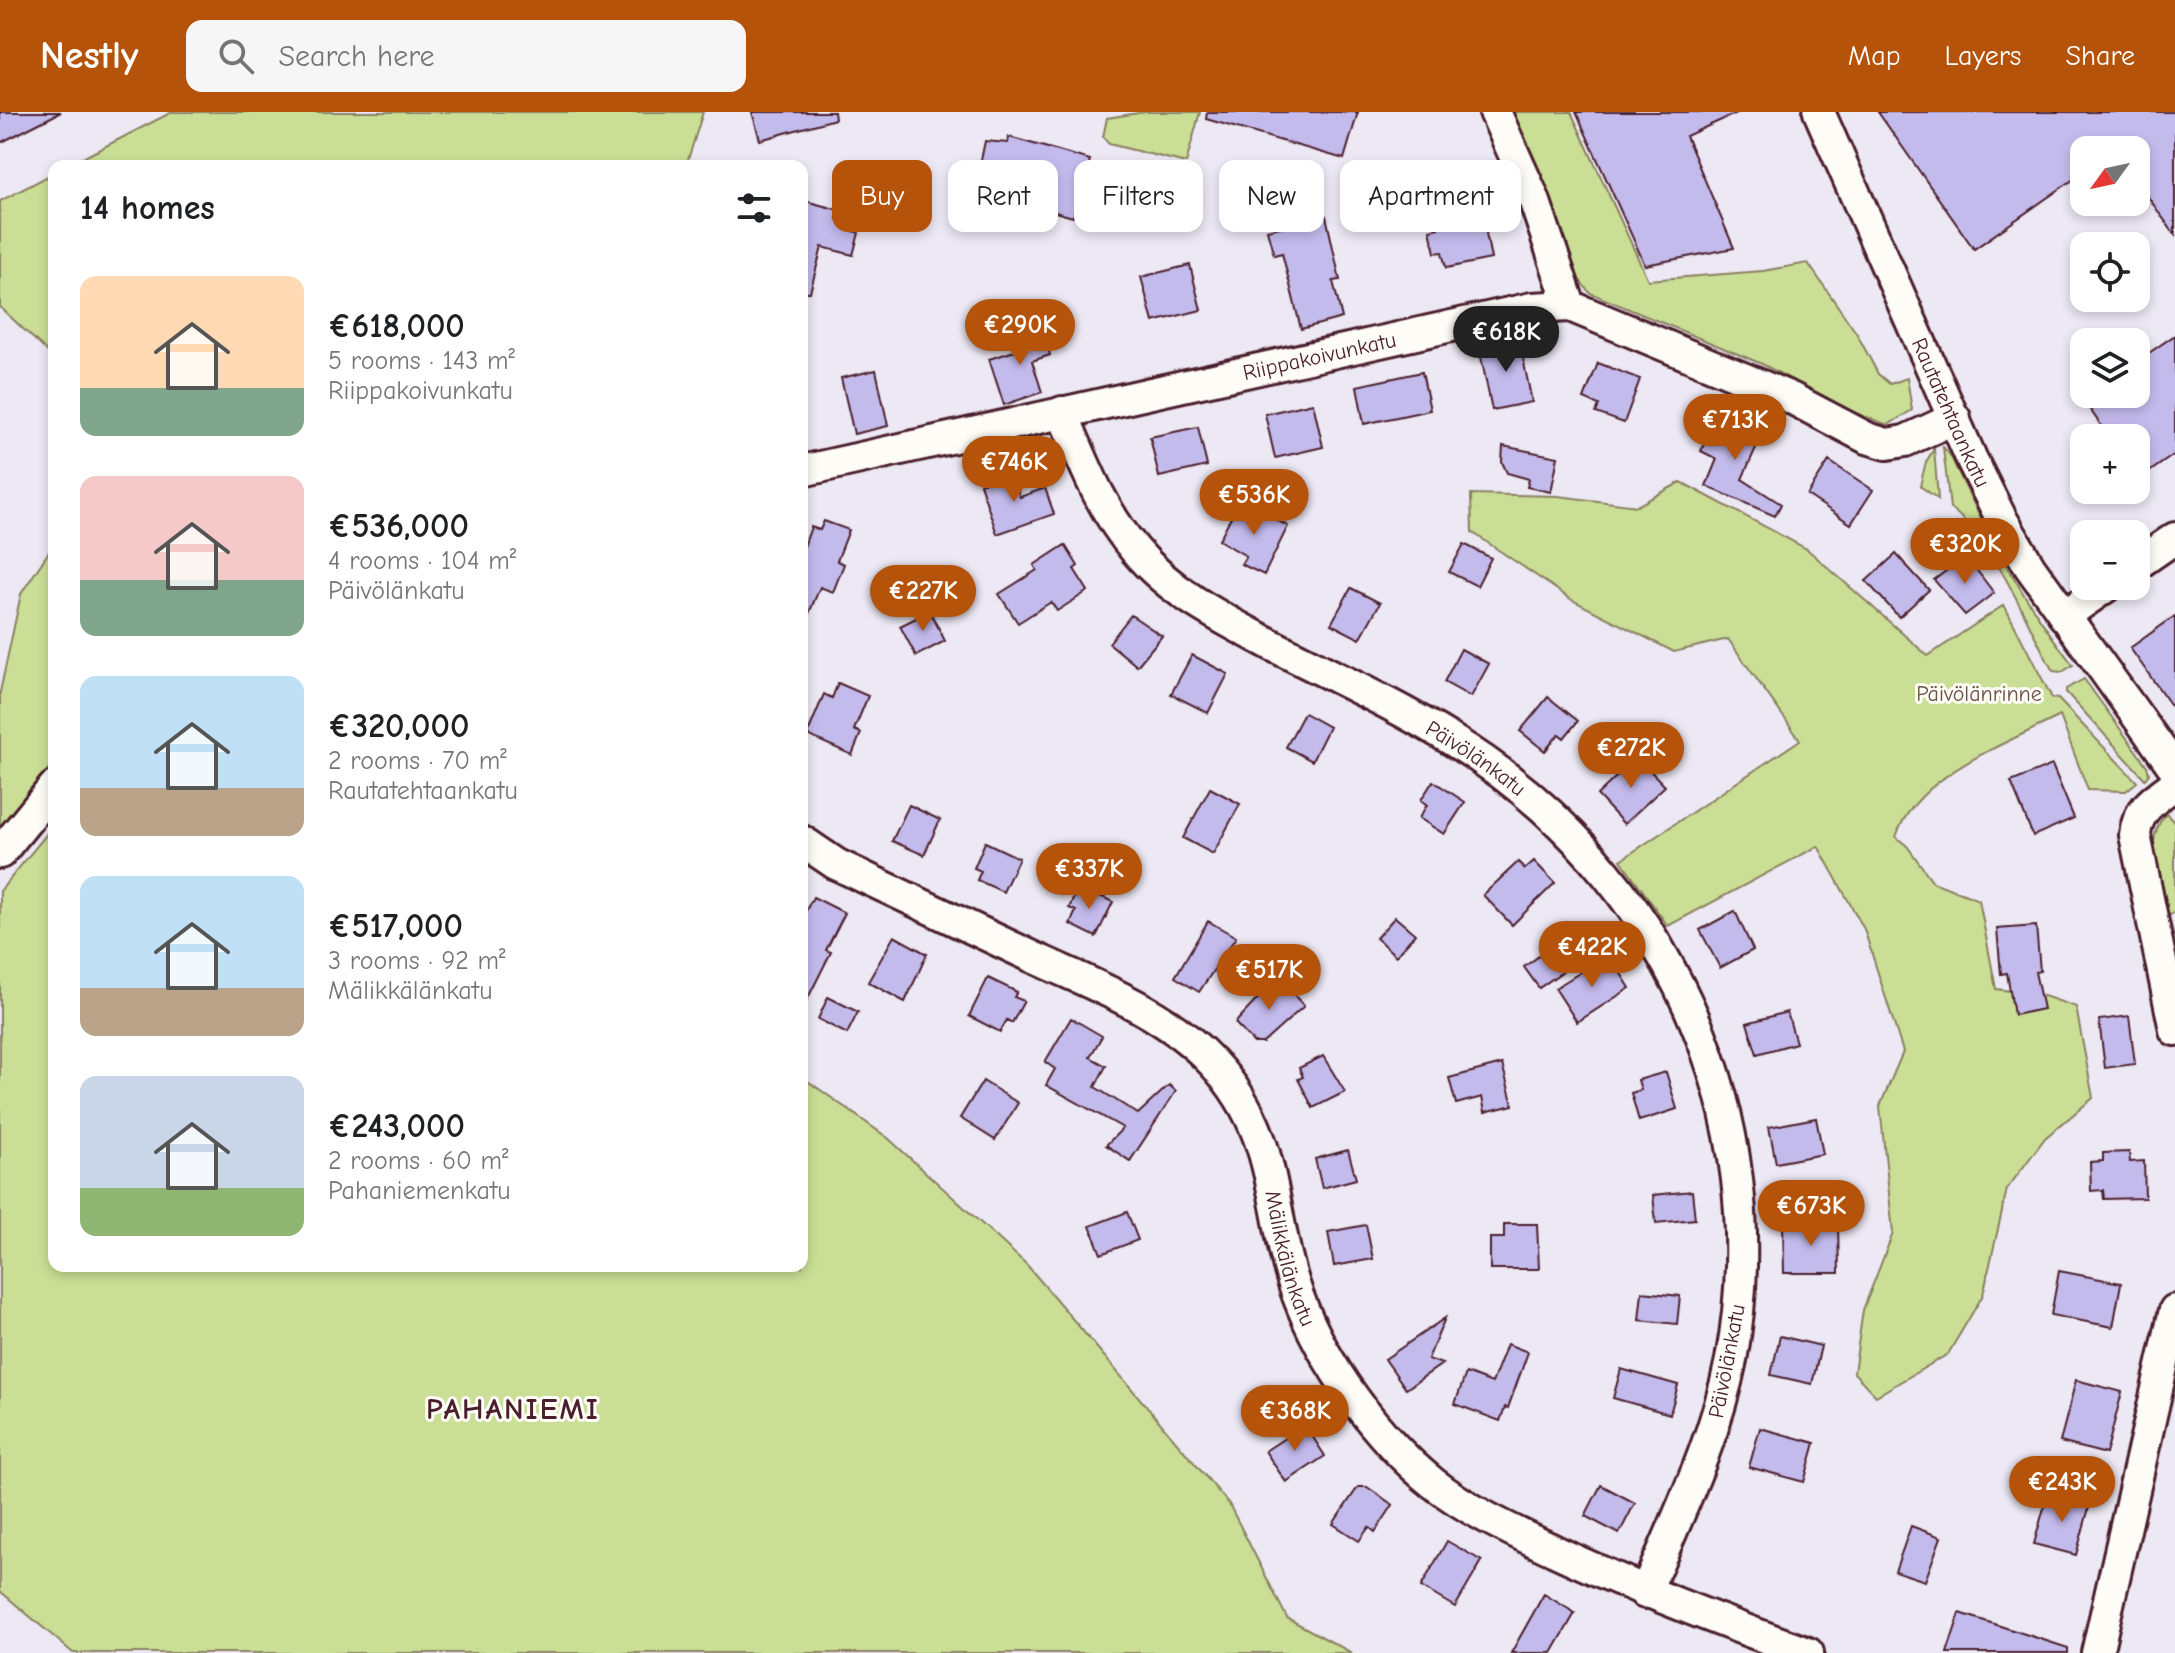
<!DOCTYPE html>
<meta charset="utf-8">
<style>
body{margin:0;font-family:"Comic Neue",sans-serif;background:#f6f6f6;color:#202124;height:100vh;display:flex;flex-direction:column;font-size:30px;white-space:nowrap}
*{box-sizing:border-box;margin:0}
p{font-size:26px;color:#757577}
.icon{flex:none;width:44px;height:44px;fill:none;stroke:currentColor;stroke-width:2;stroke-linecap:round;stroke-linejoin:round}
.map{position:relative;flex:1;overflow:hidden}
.side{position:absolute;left:48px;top:48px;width:760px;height:1112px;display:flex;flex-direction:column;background:#fff;border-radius:16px;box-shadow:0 4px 12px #0003}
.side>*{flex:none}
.guide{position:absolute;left:832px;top:48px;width:760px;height:72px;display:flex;gap:16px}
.needle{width:52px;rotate:237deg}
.tools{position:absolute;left:2070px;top:24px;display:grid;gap:16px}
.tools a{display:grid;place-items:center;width:80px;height:80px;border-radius:16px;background:#fff;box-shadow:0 4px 12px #0003;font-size:40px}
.price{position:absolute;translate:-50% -68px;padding:0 18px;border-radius:28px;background:#b45309;color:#fff;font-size:26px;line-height:52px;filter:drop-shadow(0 2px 4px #0008)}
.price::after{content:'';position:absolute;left:50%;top:48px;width:24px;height:18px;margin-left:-12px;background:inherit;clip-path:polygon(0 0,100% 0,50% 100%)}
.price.selected{background:#222;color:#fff}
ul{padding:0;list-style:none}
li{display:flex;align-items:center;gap:24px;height:200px;padding:0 32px}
li span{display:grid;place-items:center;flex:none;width:224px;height:160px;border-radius:16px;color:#555}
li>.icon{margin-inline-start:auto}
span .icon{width:96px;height:96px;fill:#fffc;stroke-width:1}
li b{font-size:34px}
h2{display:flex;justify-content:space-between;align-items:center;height:96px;padding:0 32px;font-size:34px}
.chip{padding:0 28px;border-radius:16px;background:#fff;box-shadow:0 4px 12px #0003;font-size:28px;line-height:72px}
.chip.selected{background:#b45309;color:#fff}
header{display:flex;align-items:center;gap:48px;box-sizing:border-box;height:112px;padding:0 40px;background:#b45309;color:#fff}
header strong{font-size:38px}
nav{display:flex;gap:44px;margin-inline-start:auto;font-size:28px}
.search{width:560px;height:72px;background:#f6f6f6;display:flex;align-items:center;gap:20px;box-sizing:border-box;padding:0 28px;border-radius:16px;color:#757577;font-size:30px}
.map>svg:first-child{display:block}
.green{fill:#cadf95;stroke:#8a7f60;stroke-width:2}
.building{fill:#c4bbed;stroke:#4a1f2b;stroke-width:2}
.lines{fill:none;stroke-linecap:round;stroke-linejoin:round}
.minor-casing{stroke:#4a1f2b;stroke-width:36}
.minor{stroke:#fdfcf7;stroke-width:30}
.labels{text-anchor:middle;stroke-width:6;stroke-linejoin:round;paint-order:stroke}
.street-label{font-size:22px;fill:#4a1f2b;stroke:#fdfcf7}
.park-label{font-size:22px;fill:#6a4f46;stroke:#fdfcf7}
.district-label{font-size:30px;font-weight:bold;letter-spacing:2px;fill:#4a1f2b;stroke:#fdfcf7}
</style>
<header>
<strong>Nestly</strong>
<div class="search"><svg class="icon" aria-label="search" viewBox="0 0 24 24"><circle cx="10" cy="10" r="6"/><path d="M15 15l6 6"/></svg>Search here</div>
<nav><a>Map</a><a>Layers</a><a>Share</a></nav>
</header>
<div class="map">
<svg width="2175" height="1541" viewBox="0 0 2175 1541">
<rect width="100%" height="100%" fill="#ece8f4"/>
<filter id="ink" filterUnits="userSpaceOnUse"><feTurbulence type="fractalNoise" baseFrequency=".0125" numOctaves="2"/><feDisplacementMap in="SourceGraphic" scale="16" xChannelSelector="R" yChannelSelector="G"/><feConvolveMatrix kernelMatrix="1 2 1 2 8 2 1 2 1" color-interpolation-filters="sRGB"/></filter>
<g filter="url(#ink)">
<!-- green -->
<path class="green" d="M 172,0 L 703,0 L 686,54 L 67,54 Z
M 1145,0 L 1200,0 L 1186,51 L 1109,32 L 1103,25 L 1107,6 Z
M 1510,0 L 1571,0 L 1648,168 L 1763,159 L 1808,151 L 1857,222 L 1878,262 L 1890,272 L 1907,266 L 1912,298 L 1888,313 L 1850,299 L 1762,252 L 1590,181 L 1574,161 Z
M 54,61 L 54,246 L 0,195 L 0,89 Z
M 1943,335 L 1950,343 C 1987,421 2019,483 2073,553 L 2062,560 L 2053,559 C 2025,509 1997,431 1950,396 Z
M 1934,337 L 1938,387 L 1920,374 L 1926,350 Z
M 1681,370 L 1807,437 L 1928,544 L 2004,493 L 2052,586 L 2058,587 L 2137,670 L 2126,679 L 2088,678 L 2060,604 C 2006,632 1916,663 1896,725 L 1907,734 L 1933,770 L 1979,788 L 1996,877 L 2041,883 L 2076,895 L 2093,986 L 2045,1026 L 2007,1077 L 1983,1183 L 1948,1242 L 1876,1284 L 1854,1261 L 1863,1198 L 1893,1121 L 1880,994 L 1903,940 L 1864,817 L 1818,734 L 1668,814 L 1621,748 L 1800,628 L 1728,527 L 1674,540 L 1572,488 L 1472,420 L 1471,382 L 1558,384 L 1637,394 Z
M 54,432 L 54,649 L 0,722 L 0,580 L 21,482 Z
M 2084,567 L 2147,654 L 2149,662 L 2145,667 L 2066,580 L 2066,577 Z
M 2166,702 L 2175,711 L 2175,800 L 2167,805 C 2160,774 2141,729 2166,702 Z
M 54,713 L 54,1154 L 802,1154 L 802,965 L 888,1026 L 1027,1153 L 1229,1392 L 1287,1506 L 1352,1541 L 73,1541 L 0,1479 L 0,779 Z"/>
<!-- building -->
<path class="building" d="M 0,0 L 61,0 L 0,31 Z
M 752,0 L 834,0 L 835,7 L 760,28 Z
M 1207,0 L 1358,0 L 1344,47 L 1206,7 Z
M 1576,0 L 1739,0 L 1686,24 L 1734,136 L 1645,153 Z
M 1878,0 L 2175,0 L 2175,123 L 2136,68 L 2136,38 L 2084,38 L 2084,60 L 1974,137 Z
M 1009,25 L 1090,48 L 1088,55 L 1107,65 L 1101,89 L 1090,86 L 1087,96 L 1077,93 L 1073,105 L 993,83 L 997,70 L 987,67 L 990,56 L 980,53 L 985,29 L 1008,31 Z
M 802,88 L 839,98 L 837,107 L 852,112 L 851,118 L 859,121 L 853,143 L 822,135 L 810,180 L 802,180 Z
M 1481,94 L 1491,147 L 1446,156 L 1442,140 L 1435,141 L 1430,118 L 1438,116 L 1435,103 Z
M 1326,104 L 1340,168 L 1333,169 L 1342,206 L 1301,217 L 1282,141 L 1274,143 L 1267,118 Z
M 1190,153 L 1201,198 L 1153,210 L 1141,165 Z
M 1041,214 L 1050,243 L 1032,249 L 1042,280 L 1004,293 L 989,247 L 1018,238 L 1013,223 Z
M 2175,223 L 2175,342 L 2136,369 L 2136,326 L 2110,326 L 2079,282 L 2136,282 L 2136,250 Z
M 1519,227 L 1532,290 L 1492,298 L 1479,235 Z
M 1598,251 L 1640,267 L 1624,311 L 1596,301 L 1599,293 L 1584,287 Z
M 876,258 L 888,314 L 854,322 L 841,266 Z
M 1422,260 L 1430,298 L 1364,312 L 1357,274 Z
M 1313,291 L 1323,335 L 1275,346 L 1265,302 Z
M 1718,301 L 1763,320 L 1742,367 L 1781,392 L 1775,404 L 1706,374 L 1717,347 L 1701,339 Z
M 1198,315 L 1207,354 L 1159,365 L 1150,325 Z
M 1503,334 L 1558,345 L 1551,380 L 1527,375 L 1529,367 L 1507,361 L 1502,350 Z
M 1829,349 L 1873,378 L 1851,412 L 1807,383 Z
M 1011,361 L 1020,385 L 1045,376 L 1054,402 L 997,422 L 980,372 Z
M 1239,389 L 1288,414 L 1264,463 L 1241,452 L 1246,444 L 1219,428 Z
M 824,409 L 849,418 L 837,449 L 844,452 L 833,480 L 820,475 L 802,518 L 802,440 L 811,415 L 820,418 Z
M 1464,432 L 1491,446 L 1477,474 L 1449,460 Z
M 1065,433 L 1078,454 L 1074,457 L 1088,479 L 1057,499 L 1051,490 L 1018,511 L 999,482 L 1037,458 L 1034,453 Z
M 1896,442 L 1929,478 L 1899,505 L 1866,469 Z
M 1966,444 L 1994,481 L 1965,503 L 1934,468 Z
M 1351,476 L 1380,491 L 1360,527 L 1331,512 Z
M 930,499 L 945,529 L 916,544 L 900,514 Z
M 1131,503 L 1162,524 L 1137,554 L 1109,531 Z
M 2175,504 L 2175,599 L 2130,536 Z
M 1461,537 L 1489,552 L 1471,585 L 1444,570 Z
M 1192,543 L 1228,562 L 1208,601 L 1171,582 Z
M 838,571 L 868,584 L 854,618 L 861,621 L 852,643 L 807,623 L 824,582 L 832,586 Z
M 1548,585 L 1578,609 L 1564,626 L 1559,622 L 1545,639 L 1520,619 Z
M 1304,601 L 1329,615 L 1312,649 L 1286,635 Z
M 1637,645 L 1665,674 L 1624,712 L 1597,683 Z
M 2052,653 L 2074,706 L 2033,724 L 2011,670 Z
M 1433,669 L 1465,690 L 1444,722 L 1419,706 L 1427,693 L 1421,688 Z
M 1210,676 L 1240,692 L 1213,742 L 1183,726 Z
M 909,693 L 940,708 L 924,743 L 892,729 Z
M 985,730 L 1019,746 L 1003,780 L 977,768 L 981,759 L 974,756 Z
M 1534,749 L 1555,771 L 1512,813 L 1483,783 L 1518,750 L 1525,757 Z
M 1079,774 L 1113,790 L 1096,825 L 1070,812 L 1076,799 L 1069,796 Z
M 813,785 L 845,801 L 826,838 L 831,840 L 802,898 L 802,806 Z
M 1735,799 L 1753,838 L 1720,856 L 1700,818 Z
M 1395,805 L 1415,822 L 1396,844 L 1376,826 Z
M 1208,809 L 1236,825 L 1199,880 L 1175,865 Z
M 2036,814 L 2040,859 L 2035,860 L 2043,897 L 2014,903 L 2007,861 L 2001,862 L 1997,817 Z
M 894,824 L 927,842 L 905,890 L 868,870 Z
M 1550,836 L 1566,857 L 1539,876 L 1524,855 Z
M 1604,846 L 1610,855 L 1615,852 L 1630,876 L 1577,910 L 1555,876 Z
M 1278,865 L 1304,894 L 1263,931 L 1254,931 L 1235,911 Z
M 988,866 L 1017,880 L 1014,885 L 1024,889 L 1012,911 L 1007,908 L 1000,920 L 969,904 Z
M 828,885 L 858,900 L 847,922 L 818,907 Z
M 1787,900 L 1796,931 L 1757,942 L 1747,911 Z
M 2129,904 L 2135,952 L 2105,956 L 2099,908 Z
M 1071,906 L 1102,924 L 1090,945 L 1106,954 L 1095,975 L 1138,1002 L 1169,973 L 1176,979 L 1130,1049 L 1106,1033 L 1123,1016 L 1046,973 L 1055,957 L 1045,950 Z
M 1323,944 L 1345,980 L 1313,996 L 1298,967 L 1303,965 L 1299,956 Z
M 1502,952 L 1513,993 L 1485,1000 L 1482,985 L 1456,992 L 1449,966 Z
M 1666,960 L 1677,997 L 1639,1009 L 1631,981 L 1641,978 L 1638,968 Z
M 983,969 L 1018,991 L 995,1028 L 960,1006 Z
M 1816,1006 L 1823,1042 L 1776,1051 L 1769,1015 Z
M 1348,1038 L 1356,1067 L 1322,1076 L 1315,1047 Z
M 2129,1040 L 2130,1050 L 2144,1049 L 2145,1086 L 2104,1087 L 2103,1078 L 2091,1079 L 2090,1050 L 2103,1049 L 2103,1041 Z
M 1692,1079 L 1695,1107 L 1656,1111 L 1653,1083 Z
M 1127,1100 L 1138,1128 L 1101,1142 L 1090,1114 Z
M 1838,1111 L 1839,1161 L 1784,1161 L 1783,1112 Z
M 1504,1112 L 1537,1112 L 1539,1157 L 1490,1157 L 1490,1126 L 1504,1126 Z
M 1366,1113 L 1373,1147 L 1334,1154 L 1328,1120 Z
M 2059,1159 L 2121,1171 L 2113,1215 L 2051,1203 Z
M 1642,1180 L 1680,1184 L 1677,1212 L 1639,1208 Z
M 1445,1206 L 1428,1247 L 1442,1252 L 1406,1277 L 1385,1247 Z
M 1780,1224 L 1821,1234 L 1812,1272 L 1771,1263 Z
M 1507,1232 L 1528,1240 L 1508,1296 L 1505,1295 L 1500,1309 L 1455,1292 L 1466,1261 L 1492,1271 Z
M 1621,1257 L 1678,1273 L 1670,1302 L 1613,1286 Z
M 2076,1268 L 2122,1280 L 2106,1342 L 2060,1330 Z
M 1305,1313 L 1325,1344 L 1286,1370 L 1265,1339 Z
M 1760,1316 L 1815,1331 L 1804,1370 L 1749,1355 Z
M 1601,1373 L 1635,1391 L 1619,1422 L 1585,1404 Z
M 1358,1375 L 1367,1375 L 1393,1393 L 1375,1420 L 1369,1415 L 1359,1429 L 1333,1412 Z
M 2048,1381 L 2090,1392 L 2076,1443 L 2034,1432 Z
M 1911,1414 L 1941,1425 L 1925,1469 L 1895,1459 Z
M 1447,1429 L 1482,1449 L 1455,1495 L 1421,1475 Z
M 1544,1482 L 1575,1501 L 1552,1541 L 1511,1541 Z
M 1960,1501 L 2068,1536 L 2068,1541 L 1947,1541 Z"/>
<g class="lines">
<!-- minor casing -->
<g class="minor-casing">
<g id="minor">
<path d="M 1495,0 L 1534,87 L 1570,194"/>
<path id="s1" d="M 1819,0 L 1972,348 L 2001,406 L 2030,455 L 2175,657"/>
<path id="s2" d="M 1062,300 C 1083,349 1101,398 1136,439 C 1172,482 1223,507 1272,533 C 1332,564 1394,592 1452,628 C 1665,758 1777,1002 1731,1248 C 1715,1329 1677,1405 1645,1481"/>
<path id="s3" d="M 802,359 L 1532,196 L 1570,194 L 1791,286 L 1867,326 L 1887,332 L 1905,329 L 1955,306"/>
<path d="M 2136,453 L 2175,426"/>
<path d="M 2064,504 L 2107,474"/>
<path d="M 2175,672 C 2156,686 2137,697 2135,723 L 2175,918"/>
<path id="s4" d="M 802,729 L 836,752 C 903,784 969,815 1035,846 C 1098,875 1164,899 1212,950 C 1282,1024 1267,1098 1298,1184 C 1324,1253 1376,1325 1433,1371 C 1470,1400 1513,1419 1555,1439 C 1638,1478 1722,1510 1808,1541"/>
<path d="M 0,741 L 54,675"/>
<path d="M 2097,1541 L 2175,1198"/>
</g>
</g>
<!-- minor -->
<use href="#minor" class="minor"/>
</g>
</g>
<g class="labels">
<!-- street labels -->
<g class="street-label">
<text dy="8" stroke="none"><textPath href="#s3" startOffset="530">Riippakoivunkatu</textPath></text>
<text dy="8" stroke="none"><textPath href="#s1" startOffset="328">Rautatehtaankatu</textPath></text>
<text dy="8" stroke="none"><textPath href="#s2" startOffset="558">Päivölänkatu</textPath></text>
<text dy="8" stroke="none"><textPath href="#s4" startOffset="682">Mälikkälänkatu</textPath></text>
<text transform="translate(1726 1249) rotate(-79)" y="8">Päivölänkatu</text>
</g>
<!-- park labels -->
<g class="park-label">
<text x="1979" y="589">Päivölänrinne</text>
</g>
<!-- district labels -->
<g class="district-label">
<text x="513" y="1307">PAHANIEMI</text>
</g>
</g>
</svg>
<div class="tools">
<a><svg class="needle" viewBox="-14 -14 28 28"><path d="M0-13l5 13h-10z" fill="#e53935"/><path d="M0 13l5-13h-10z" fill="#757577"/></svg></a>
<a><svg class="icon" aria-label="locate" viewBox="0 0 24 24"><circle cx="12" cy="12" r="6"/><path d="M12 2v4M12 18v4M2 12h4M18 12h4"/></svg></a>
<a><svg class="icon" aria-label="layers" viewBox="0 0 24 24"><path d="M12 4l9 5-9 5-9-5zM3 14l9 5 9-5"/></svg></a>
<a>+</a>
<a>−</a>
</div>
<b class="price" style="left:1020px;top:255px">€290K</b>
<b class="price selected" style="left:1506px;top:262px">€618K</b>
<b class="price" style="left:1735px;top:350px">€713K</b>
<b class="price" style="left:1014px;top:392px">€746K</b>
<b class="price" style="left:1254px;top:425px">€536K</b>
<b class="price" style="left:1965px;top:474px">€320K</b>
<b class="price" style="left:923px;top:521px">€227K</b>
<b class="price" style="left:1631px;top:678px">€272K</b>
<b class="price" style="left:1089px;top:799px">€337K</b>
<b class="price" style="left:1592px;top:877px">€422K</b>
<b class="price" style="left:1269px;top:900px">€517K</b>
<b class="price" style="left:1811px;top:1136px">€673K</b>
<b class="price" style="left:1295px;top:1341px">€368K</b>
<b class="price" style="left:2062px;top:1412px">€243K</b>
<div class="guide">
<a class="chip selected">Buy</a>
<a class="chip">Rent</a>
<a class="chip">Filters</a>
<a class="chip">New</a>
<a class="chip">Apartment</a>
</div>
<section class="side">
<h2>14 homes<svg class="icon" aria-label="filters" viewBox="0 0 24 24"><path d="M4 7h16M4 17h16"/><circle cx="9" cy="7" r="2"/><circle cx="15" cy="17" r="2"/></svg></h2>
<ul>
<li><span style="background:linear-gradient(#ffd9b3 70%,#7fa58c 0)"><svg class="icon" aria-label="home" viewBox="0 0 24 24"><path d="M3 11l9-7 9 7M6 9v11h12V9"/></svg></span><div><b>€618,000</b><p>5 rooms · 143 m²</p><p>Riippakoivunkatu</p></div></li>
<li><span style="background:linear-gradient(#f6c9c9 65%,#7fa58c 0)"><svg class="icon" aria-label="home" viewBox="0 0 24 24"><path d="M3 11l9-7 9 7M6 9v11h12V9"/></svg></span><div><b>€536,000</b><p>4 rooms · 104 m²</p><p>Päivölänkatu</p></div></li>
<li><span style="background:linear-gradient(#bfe0f5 70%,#b9a48a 0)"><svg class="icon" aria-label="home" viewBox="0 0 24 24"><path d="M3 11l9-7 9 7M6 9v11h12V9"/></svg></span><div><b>€320,000</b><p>2 rooms · 70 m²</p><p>Rautatehtaankatu</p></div></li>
<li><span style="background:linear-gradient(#bfe0f5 70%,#b9a48a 0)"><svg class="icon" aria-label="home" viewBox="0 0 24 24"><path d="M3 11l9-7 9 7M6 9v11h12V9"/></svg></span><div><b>€517,000</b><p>3 rooms · 92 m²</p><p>Mälikkälänkatu</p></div></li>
<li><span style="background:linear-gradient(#c9d6e8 70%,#8fb573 0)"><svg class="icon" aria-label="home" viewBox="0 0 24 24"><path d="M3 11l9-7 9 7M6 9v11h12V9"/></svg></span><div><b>€243,000</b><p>2 rooms · 60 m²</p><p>Pahaniemenkatu</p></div></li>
</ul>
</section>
</div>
